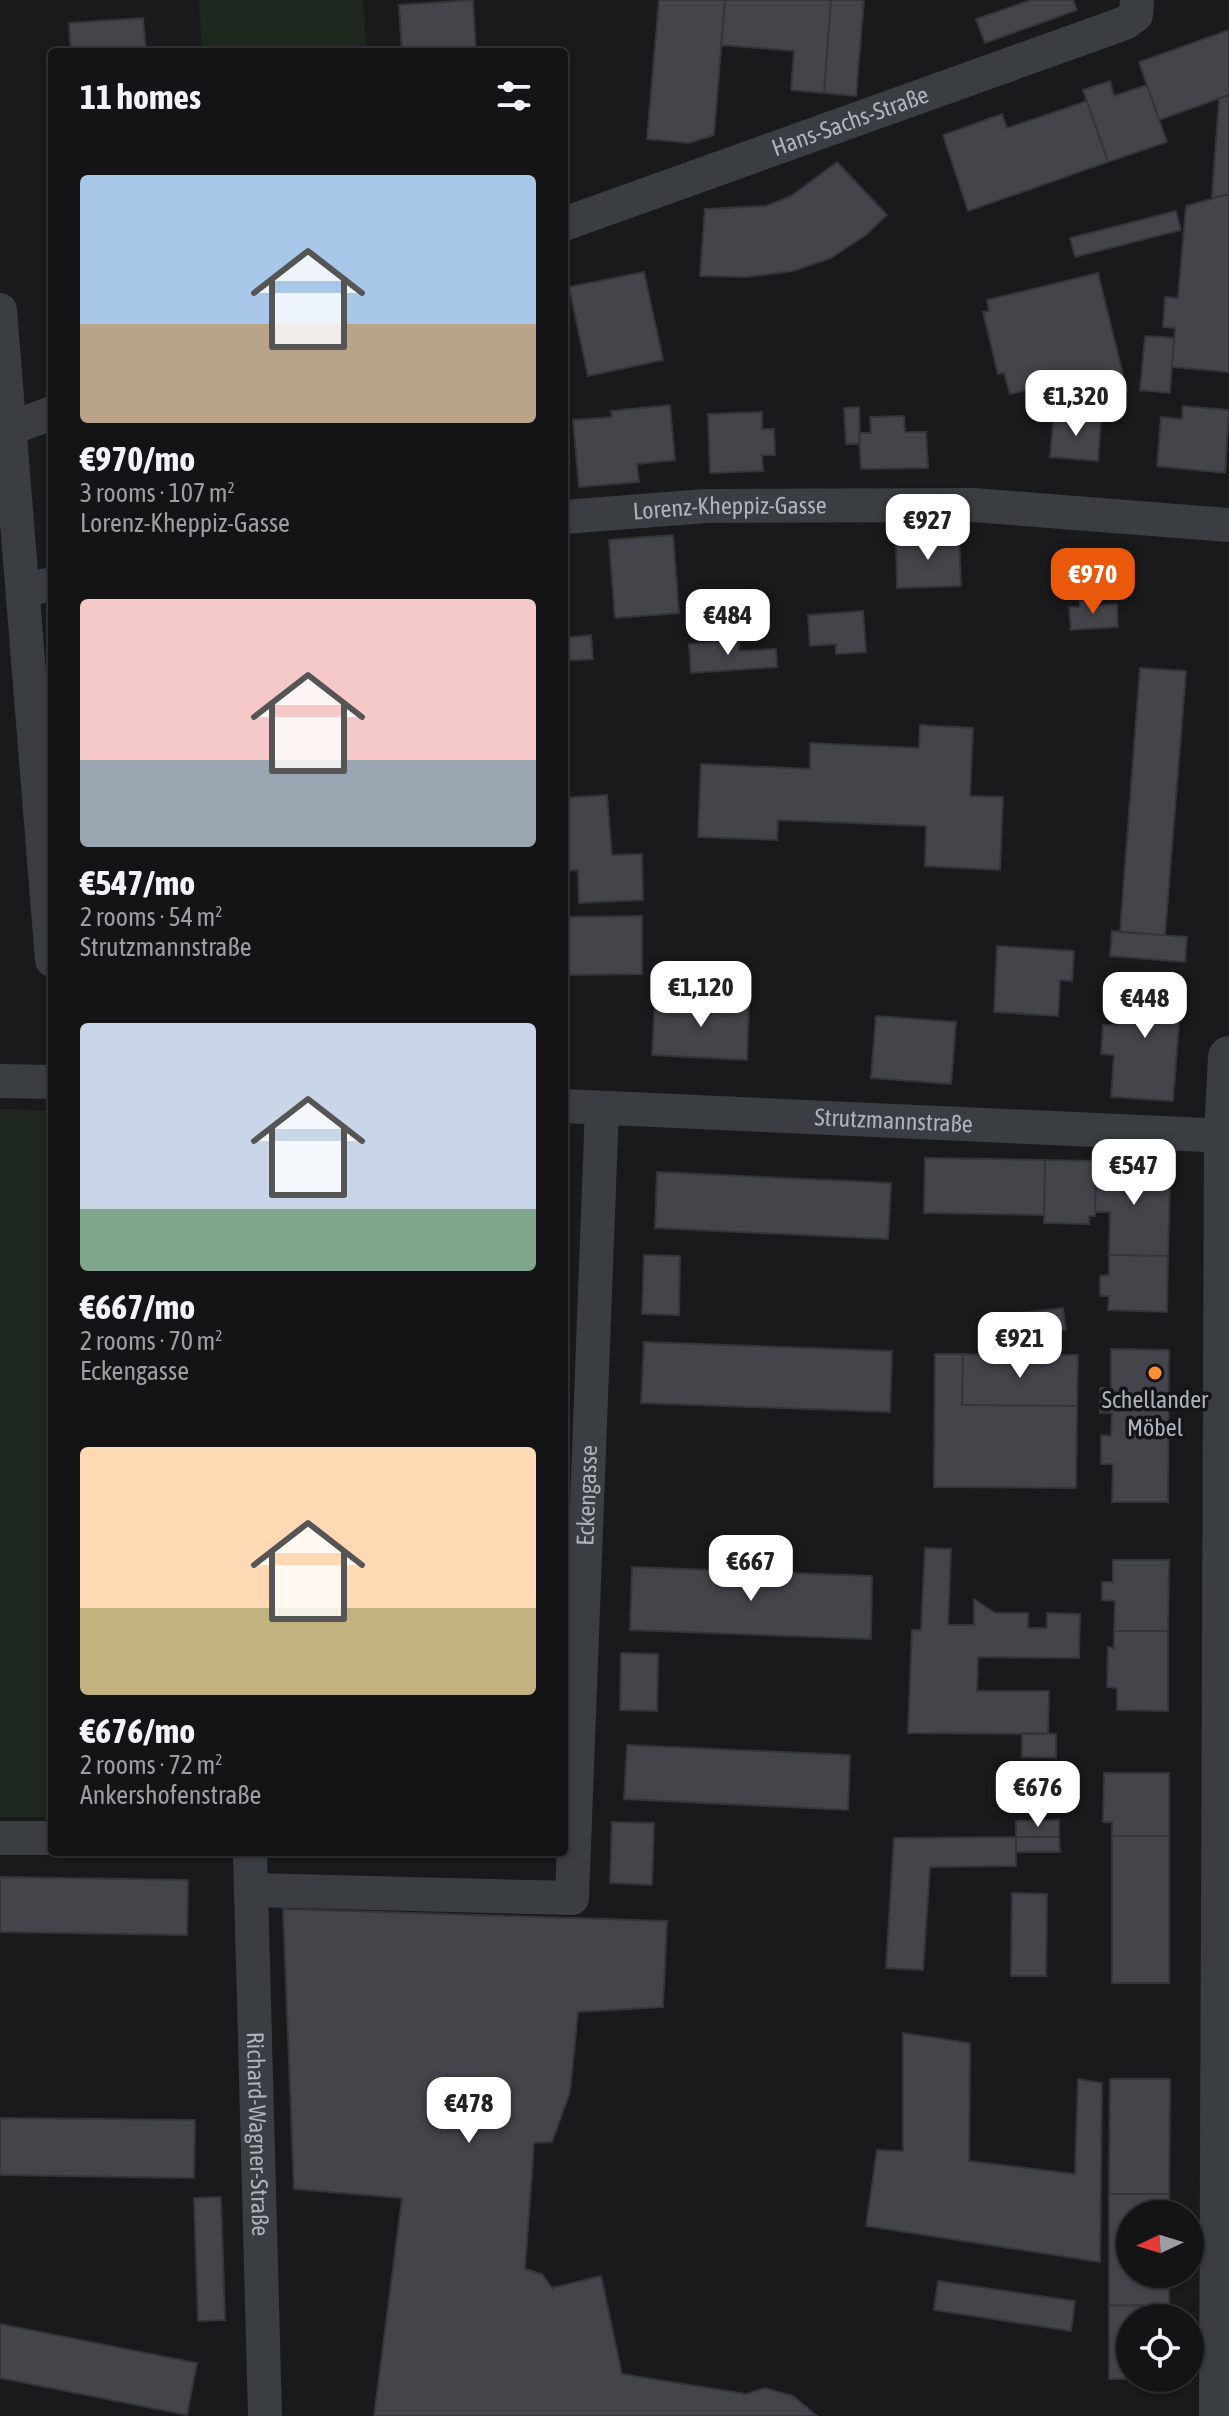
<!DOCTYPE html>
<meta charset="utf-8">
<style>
body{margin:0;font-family:"Asap Condensed",sans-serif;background:#1d1d1f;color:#f1f3f6;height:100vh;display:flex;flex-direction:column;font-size:30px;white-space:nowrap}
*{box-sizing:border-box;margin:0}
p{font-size:26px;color:#9d9ea1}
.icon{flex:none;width:44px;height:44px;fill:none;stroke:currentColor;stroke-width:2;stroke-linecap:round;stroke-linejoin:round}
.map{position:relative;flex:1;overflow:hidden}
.sheet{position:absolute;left:48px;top:48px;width:520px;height:1808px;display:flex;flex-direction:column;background:#141416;border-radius:8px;box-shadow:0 2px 6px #0004,0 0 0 2px #333335}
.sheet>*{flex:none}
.needle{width:52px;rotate:266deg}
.fabs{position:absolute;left:1116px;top:2200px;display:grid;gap:16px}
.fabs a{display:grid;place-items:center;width:88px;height:88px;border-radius:50%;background:#141416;box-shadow:0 2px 6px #0004,0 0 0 2px #333335;font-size:40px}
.price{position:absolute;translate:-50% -68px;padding:0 18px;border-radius:16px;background:#fff;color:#222;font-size:26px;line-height:52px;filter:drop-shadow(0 2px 4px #0008)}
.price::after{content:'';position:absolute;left:50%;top:48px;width:24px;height:18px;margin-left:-12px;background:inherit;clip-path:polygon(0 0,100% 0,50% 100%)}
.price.active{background:#ea580c;color:#fff}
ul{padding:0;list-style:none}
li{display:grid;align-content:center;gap:16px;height:424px;padding:0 32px}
li span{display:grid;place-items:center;height:248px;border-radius:8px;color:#555}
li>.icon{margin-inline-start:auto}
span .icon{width:144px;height:144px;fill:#fffc;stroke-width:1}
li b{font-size:34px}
h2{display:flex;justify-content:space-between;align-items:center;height:96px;padding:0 32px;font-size:34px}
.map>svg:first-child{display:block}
.green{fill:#1f281f}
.building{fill:#44454a;stroke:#343539;stroke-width:2}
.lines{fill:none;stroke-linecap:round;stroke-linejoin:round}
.minor{stroke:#3a3d42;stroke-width:34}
.tertiary{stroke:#3a3d42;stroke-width:42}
.poi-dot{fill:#ff8e2f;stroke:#151518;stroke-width:3}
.labels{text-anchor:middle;stroke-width:7;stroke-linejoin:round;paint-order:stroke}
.street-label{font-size:24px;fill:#abb4bd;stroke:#151518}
.poi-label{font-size:24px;fill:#abb4bd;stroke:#151518}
</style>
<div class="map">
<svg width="1229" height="2416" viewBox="0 0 1229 2416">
<rect width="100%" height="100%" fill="#1a1a1d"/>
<!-- green -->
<path class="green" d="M 199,0 L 363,0 L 367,52 L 202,52 Z
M 0,1109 L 52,1111 L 52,1817 L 0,1817 Z"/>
<!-- building -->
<path class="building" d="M 473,0 L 476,52 L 402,52 L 399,5 Z
M 659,0 L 725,0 L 714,135 L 689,143 L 647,139 Z
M 725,0 L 831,0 L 824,93 L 791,90 L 794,51 L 721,45 Z
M 831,0 L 864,0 L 856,96 L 824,93 Z
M 1031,0 L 1073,0 L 1077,10 L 985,43 L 976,19 Z
M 143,18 L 146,52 L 71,52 L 69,23 Z
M 1229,30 L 1229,95 L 1159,120 L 1139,62 Z
M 1110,81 L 1114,96 L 1147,85 L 1167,142 L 1108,162 L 1083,90 Z
M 1229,95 L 1229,194 L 1212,198 L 1219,99 Z
M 1087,101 L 1108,162 L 968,211 L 943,135 L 1002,114 L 1007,128 Z
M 837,162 L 887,215 L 866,235 L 831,258 L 793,271 L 746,277 L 700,276 L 705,209 L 766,206 L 791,196 Z
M 1229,194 L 1229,372 L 1172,367 L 1175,328 L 1163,327 L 1165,297 L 1178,298 L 1186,206 Z
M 1176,211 L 1181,230 L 1075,257 L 1070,238 Z
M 644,272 L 663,360 L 588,376 L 569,287 Z
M 1098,273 L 1127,391 L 1102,397 L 1096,374 L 1010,394 L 1004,373 L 998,374 L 983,312 L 989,311 L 987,300 Z
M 1145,336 L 1174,338 L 1170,393 L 1140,390 Z
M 670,405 L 675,460 L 637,464 L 639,482 L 579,487 L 573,420 L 612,417 L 611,411 Z
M 1183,406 L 1229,410 L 1225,473 L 1157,466 L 1161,417 L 1182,419 Z
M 859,407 L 860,444 L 846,444 L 844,408 Z
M 762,412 L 762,429 L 774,429 L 775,455 L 762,455 L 763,471 L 710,473 L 708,414 Z
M 1054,414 L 1101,418 L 1098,461 L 1050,457 Z
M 904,416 L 905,432 L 926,432 L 928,468 L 861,469 L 859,433 L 871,433 L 870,417 Z
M 673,535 L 679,613 L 615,618 L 609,540 Z
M 959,536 L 961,586 L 897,588 L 896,538 Z
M 1099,599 L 1099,605 L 1117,604 L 1118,627 L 1071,630 L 1069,607 L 1080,607 L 1080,601 Z
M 863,611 L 866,652 L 836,654 L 836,644 L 810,646 L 808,615 Z
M 591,635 L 593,659 L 564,661 L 564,638 Z
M 739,640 L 739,651 L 776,649 L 777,667 L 691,673 L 689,644 Z
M 1140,668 L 1186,671 L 1165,935 L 1120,932 Z
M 920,725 L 973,728 L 970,796 L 1003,797 L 1000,870 L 925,866 L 926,826 L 778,820 L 777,840 L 698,837 L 701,764 L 810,769 L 810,743 L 919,748 Z
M 607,795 L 612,855 L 642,854 L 643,900 L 579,903 L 578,870 L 564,871 L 564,798 Z
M 642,916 L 642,974 L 568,975 L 568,964 L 564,964 L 564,922 L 568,922 L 568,917 Z
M 1112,931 L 1187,937 L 1185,962 L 1110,956 Z
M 997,946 L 1074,951 L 1072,981 L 1060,980 L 1058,1016 L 994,1012 Z
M 1121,979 L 1182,984 L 1173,1101 L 1111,1097 L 1114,1055 L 1101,1054 L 1103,1025 L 1117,1025 Z
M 655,998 L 749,1002 L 747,1060 L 652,1055 Z
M 876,1016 L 956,1022 L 951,1084 L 871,1078 Z
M 925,1158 L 1045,1160 L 1044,1215 L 924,1213 Z
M 1045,1160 L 1096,1161 L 1095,1216 L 1089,1216 L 1089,1224 L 1044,1223 Z
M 1096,1161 L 1153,1163 L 1170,1181 L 1168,1256 L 1109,1255 L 1110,1212 L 1095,1212 Z
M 657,1172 L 891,1183 L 888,1239 L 655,1228 Z
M 644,1255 L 680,1256 L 679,1315 L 642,1314 Z
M 1109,1255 L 1168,1256 L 1167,1312 L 1108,1310 L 1109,1296 L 1100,1296 L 1100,1276 L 1109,1275 Z
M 1063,1308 L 1066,1330 L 1023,1336 L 1021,1313 Z
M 644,1342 L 892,1351 L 890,1412 L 641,1403 Z
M 1111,1349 L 1169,1350 L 1168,1502 L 1112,1502 L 1113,1464 L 1101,1464 L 1101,1435 L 1111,1436 L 1112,1413 L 1100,1413 L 1100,1388 L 1111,1388 Z
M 935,1354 L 963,1354 L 962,1405 L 1077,1406 L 1076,1488 L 934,1487 Z
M 963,1354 L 1078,1355 L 1077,1406 L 962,1405 Z
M 925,1548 L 951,1549 L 948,1625 L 974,1625 L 974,1599 L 995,1613 L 1028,1613 L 1028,1628 L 1047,1628 L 1047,1613 L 1080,1614 L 1079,1658 L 978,1657 L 977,1691 L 1049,1691 L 1048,1734 L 908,1733 L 912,1630 L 921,1630 Z
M 1113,1560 L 1169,1560 L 1168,1631 L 1114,1631 L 1115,1601 L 1102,1600 L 1102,1582 L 1113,1582 Z
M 632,1567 L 872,1576 L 871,1639 L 630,1630 Z
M 1114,1631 L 1168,1631 L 1168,1711 L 1117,1710 L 1117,1688 L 1107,1687 L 1108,1647 L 1114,1648 Z
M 621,1653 L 658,1654 L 657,1711 L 620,1710 Z
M 1022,1733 L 1056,1734 L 1056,1758 L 1022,1757 Z
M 627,1745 L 850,1755 L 848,1810 L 624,1799 Z
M 1104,1773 L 1169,1773 L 1169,1836 L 1112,1836 L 1112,1822 L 1103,1822 Z
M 1059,1820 L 1059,1837 L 1016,1837 L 1016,1821 Z
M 612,1822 L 654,1823 L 652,1885 L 610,1883 Z
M 1112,1836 L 1169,1836 L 1169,1983 L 1112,1983 Z
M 1016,1837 L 1059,1837 L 1060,1852 L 1016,1852 Z
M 1016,1837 L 1016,1866 L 930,1867 L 923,1970 L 886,1968 L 894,1838 Z
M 0,1877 L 188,1880 L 187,1935 L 0,1932 Z
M 1012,1893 L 1047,1894 L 1046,1976 L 1011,1976 Z
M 283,1909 L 667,1921 L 663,2007 L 578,2012 L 570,2092 L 552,2142 L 534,2143 L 525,2269 L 542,2274 L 552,2288 L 601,2276 L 622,2374 L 746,2394 L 765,2388 L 793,2396 L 817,2416 L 374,2416 L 402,2198 L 294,2189 Z
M 903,2033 L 970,2043 L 969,2161 L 1075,2174 L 1078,2079 L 1102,2083 L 1100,2262 L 866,2226 L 877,2150 L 903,2151 Z
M 1110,2079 L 1170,2079 L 1169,2194 L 1109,2194 Z
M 0,2118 L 195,2120 L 194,2178 L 0,2175 Z
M 1109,2194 L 1169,2194 L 1169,2214 L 1130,2214 L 1130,2274 L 1169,2274 L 1169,2306 L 1109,2305 Z
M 221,2197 L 225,2320 L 198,2321 L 194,2198 Z
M 938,2281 L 1075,2301 L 1071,2331 L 934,2310 Z
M 1109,2305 L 1169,2306 L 1169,2318 L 1130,2318 L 1130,2378 L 1168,2379 L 1109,2379 Z
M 0,2324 L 197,2363 L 187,2415 L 0,2378 Z"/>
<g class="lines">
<!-- minor -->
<g class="minor">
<path id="s1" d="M 564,224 L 1125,23 L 1136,15 L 1137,0"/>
<path d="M 0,310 L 52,960"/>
<path d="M 0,432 L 52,413"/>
<path id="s2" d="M 564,517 L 706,506 L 973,505 L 1229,525"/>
<path d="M 24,590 L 52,584"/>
<path d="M 0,1081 L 52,1082"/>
<path id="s3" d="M 564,1106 L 1229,1136"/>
<path d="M 0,1838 L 52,1838"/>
<path id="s4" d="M 250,1852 L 265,2416"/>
<path id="s5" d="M 251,1890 L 572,1898 L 602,1108"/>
</g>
<!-- tertiary -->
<path class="tertiary" d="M 1220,2416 L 1225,1136 L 1229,1057"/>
</g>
<!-- markers -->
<circle class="poi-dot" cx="1155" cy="1373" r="8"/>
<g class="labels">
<!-- street labels -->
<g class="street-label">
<text dy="8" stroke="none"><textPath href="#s1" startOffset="304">Hans-Sachs-Straße</textPath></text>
<text dy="8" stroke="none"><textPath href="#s2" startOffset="166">Lorenz-Kheppiz-Gasse</textPath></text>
<text dy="8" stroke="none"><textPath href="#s3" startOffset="330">Strutzmannstraße</textPath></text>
<text dy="8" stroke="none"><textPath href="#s5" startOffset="724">Eckengasse</textPath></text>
<text dy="8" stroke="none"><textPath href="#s4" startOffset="282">Richard-Wagner-Straße</textPath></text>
</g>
<!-- poi labels -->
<g class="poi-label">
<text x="1155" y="1408">Schellander<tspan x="1155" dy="28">Möbel</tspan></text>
</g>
</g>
</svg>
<div class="fabs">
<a><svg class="needle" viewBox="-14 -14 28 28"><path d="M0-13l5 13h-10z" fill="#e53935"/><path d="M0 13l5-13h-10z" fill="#9d9ea1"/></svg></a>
<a><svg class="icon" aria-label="locate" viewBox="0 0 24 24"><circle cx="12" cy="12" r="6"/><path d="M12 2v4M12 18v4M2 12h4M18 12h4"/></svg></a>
</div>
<b class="price" style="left:1076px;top:438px">€1,320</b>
<b class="price" style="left:928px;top:562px">€927</b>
<b class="price active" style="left:1093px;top:616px">€970</b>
<b class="price" style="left:728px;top:657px">€484</b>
<b class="price" style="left:701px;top:1029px">€1,120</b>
<b class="price" style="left:1145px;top:1040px">€448</b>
<b class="price" style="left:1134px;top:1207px">€547</b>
<b class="price" style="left:1020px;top:1380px">€921</b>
<b class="price" style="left:751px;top:1603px">€667</b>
<b class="price" style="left:1038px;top:1829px">€676</b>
<b class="price" style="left:469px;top:2145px">€478</b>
<section class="sheet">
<h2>11 homes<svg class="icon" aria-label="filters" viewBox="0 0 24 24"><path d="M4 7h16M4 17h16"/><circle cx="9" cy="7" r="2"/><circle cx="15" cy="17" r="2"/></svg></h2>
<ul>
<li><span style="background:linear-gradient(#a9c7e8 60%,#b9a48a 0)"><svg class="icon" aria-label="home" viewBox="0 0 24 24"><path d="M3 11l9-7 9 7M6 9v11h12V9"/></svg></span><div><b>€970/mo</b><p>3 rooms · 107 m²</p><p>Lorenz-Kheppiz-Gasse</p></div></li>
<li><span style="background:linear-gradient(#f6c9c9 65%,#9aa5b1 0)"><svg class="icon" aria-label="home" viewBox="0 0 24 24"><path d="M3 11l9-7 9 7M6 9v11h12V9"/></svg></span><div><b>€547/mo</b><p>2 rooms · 54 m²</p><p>Strutzmannstraße</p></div></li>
<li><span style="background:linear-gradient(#c9d6e8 75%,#7fa58c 0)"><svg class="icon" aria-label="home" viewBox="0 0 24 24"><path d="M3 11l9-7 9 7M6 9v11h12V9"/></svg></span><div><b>€667/mo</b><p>2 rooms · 70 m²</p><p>Eckengasse</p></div></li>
<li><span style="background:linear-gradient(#ffd9b3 65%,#c2b280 0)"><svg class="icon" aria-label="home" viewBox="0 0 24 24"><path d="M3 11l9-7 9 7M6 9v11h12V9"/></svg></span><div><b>€676/mo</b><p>2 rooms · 72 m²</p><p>Ankershofenstraße</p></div></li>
</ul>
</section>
</div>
